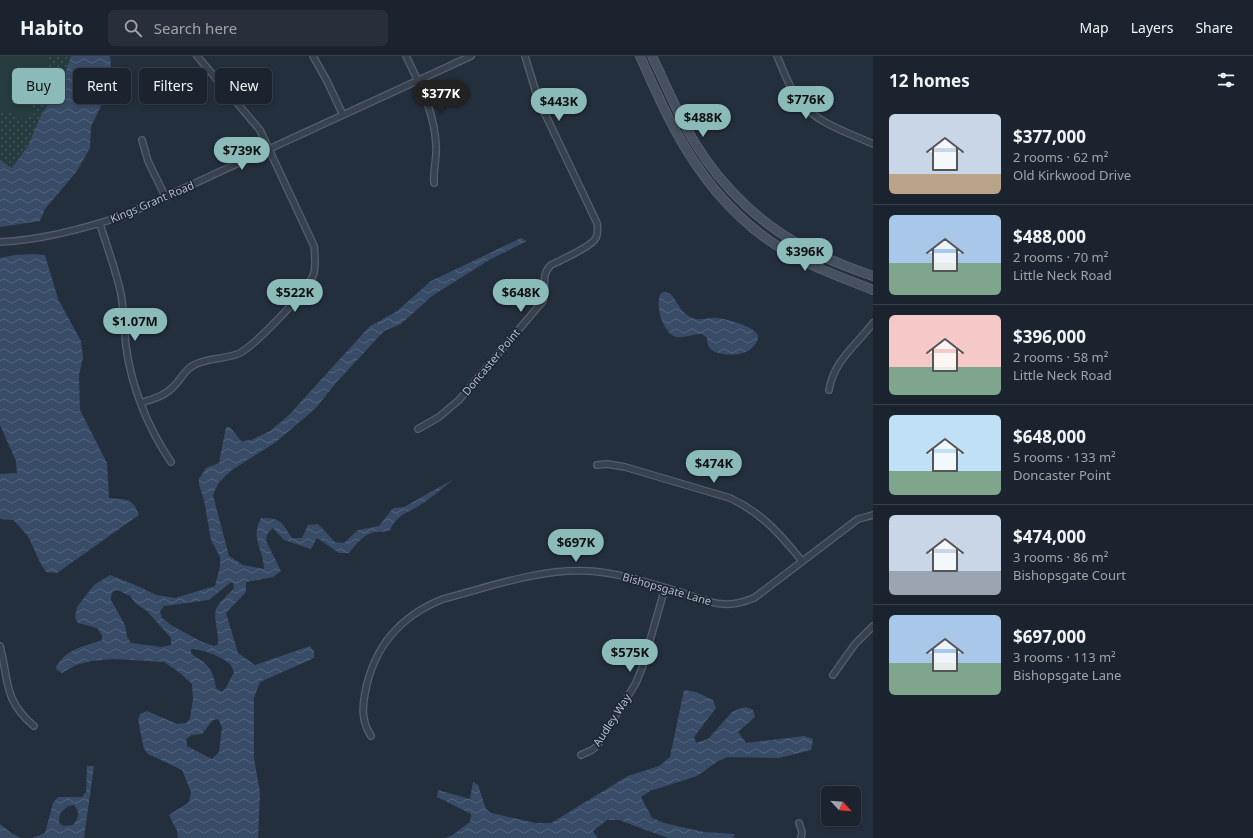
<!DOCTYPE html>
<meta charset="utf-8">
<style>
body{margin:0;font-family:"Noto Sans",sans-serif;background:#282f3a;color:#f1f3f6;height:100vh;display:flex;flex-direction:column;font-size:15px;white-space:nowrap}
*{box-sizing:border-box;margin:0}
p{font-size:13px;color:#a0a4aa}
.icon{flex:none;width:22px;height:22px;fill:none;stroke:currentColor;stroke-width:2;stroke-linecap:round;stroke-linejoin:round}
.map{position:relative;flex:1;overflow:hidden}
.panel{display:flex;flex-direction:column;background:#1b232e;width:380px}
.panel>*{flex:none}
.guide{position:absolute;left:12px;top:12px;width:380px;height:36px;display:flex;gap:8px}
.needle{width:26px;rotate:116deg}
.buttons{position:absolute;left:821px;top:730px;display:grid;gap:8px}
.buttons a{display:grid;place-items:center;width:40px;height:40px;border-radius:6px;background:#1b232e;box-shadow:0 2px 6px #0003,0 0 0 1px #39404a;font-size:20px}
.price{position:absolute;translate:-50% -34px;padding:0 9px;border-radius:14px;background:#8bbbb9;color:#111;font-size:13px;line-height:26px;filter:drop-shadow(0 1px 2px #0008)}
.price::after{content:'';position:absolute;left:50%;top:24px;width:12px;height:9px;margin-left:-6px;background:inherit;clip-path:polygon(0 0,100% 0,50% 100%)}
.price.current{background:#222;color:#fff}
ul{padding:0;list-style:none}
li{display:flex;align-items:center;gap:12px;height:100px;padding:0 16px}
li+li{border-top:1px solid #39404a}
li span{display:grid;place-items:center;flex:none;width:112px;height:80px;border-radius:6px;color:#555}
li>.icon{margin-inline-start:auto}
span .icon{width:48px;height:48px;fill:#fffc;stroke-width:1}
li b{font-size:17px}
h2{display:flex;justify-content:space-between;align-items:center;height:48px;padding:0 16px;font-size:17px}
.tag{padding:0 14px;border-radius:6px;background:#1b232e;box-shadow:0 2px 6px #0003,0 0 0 1px #39404a;font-size:14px;line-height:36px}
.tag.current{background:#8bbbb9;color:#111}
header{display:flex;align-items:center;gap:24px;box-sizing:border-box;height:56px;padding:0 20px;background:#1b232e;border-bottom:1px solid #39404a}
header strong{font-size:19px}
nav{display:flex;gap:22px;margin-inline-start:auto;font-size:14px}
.search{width:280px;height:36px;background:#282f3a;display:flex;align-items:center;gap:10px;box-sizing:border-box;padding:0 14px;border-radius:6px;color:#a0a4aa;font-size:15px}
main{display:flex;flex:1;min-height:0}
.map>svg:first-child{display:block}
.park{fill:url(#park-dots)}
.pitch{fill:#263c3f}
.water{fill:url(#water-waves);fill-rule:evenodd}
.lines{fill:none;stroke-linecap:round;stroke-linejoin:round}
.street-casing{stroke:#565f6c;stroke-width:8}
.secondary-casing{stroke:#565f6c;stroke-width:10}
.street{stroke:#38414e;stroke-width:5.5}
.secondary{stroke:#465061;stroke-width:8}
.labels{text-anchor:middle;stroke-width:3.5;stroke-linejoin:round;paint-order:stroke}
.street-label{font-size:11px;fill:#b4bcc9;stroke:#1d2633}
</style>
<header>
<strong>Habito</strong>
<div class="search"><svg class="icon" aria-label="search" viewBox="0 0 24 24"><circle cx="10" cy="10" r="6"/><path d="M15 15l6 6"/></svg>Search here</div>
<nav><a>Map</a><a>Layers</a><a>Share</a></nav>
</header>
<main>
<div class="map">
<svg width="873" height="782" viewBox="0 0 873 782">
<defs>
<pattern id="park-dots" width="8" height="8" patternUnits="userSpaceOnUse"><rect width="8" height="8" fill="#263c3f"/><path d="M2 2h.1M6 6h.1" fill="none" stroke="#435659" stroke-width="1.8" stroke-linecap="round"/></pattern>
<pattern id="water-waves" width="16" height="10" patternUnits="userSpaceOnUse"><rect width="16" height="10" fill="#394c67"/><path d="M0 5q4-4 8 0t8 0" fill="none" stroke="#53647b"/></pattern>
</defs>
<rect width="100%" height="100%" fill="#242f3e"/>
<!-- park -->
<path class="park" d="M 0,0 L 71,0 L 63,23 L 40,61 L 28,90 L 12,113 L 0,104 Z"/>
<!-- pitch -->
<path class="pitch" d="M 0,0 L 46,0 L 48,3 L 27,65 L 0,52 Z"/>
<!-- water -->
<path class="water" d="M 71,0 L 110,0 L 113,28 L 99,54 L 91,71 L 90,92 L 77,115 L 45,153 L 40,165 L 0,171 L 0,104 L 12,112 L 28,90 L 40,61 L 63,23 Z
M 521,182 L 527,185 L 489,204 L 432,240 L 401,268 L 384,275 L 335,328 L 316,352 L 276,386 L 232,414 L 219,426 L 213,439 L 229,500 L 243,509 L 264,513 C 263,491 250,484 261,462 C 281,461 282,467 292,482 L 302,482 L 308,469 L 318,468 L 335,486 L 344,487 L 358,474 L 379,470 L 393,452 L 404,451 L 454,423 C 443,431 432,442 420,449 C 406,458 398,458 390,474 C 383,477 380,475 374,476 C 364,478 355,489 349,497 L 339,497 L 317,482 L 311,493 L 284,484 L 273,472 L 267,478 L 266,485 L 281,515 L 273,521 L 246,526 L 246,536 L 226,557 L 238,597 L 255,609 L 310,590 L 314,595 L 314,602 L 260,626 L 254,642 L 254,702 L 260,737 L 258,782 L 178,782 L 177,775 L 169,759 L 189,746 L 191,736 L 182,714 L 148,698 L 144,693 L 138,664 L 140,658 L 147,655 L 177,668 L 186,667 L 190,663 L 193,643 L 192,628 L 180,617 L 164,606 L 114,603 L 91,605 L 76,609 L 62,617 L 57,614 L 56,611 C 67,592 83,591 102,584 L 102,579 L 97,572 L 78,567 L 75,562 L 77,551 L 94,529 L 110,519 L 140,531 L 156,539 L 175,542 L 215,530 L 220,510 L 220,501 L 211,484 L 204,444 L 199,429 L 199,423 L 206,412 L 219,407 L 226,371 L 230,371 L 241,385 L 251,384 L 270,375 L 288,360 L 369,271 L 397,255 L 431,225 ZM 230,527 L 233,527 L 234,532 C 229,538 221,544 217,551 C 212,558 219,578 218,588 L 214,590 L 202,586 L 171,569 L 162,562 L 160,555 L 164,550 L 209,544 ZM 118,534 L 130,540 L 135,547 L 147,555 L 171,582 L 171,589 L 162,591 L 131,587 L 127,581 L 125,569 L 111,544 L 111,540 L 113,535 ZM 191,593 C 200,592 223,601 230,608 C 232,610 233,614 234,617 C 229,623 228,631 222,636 L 216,632 C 214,621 212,612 202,605 C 198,602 195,601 191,597 ZM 218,663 L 222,671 L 219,696 L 212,703 L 187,690 L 186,683 L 192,679 L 202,678 L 213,664 Z
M 33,198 L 45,199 L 58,243 L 81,285 L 83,301 L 79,319 L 80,354 L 107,407 L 109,442 C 125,444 133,441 139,459 L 57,517 L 46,516 C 38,505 34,491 27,479 C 23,474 18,469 13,464 L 0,463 L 0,418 L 17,417 L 16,405 L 0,369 L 0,202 L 15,199 Z
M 665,236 L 671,238 C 677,246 681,256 690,261 C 698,266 709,261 717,262 C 726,263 755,270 758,280 C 759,286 751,294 746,296 C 737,300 714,300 709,291 C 707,288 707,284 707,282 L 702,278 C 694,278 684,282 676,281 C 663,278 654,248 661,237 Z
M 684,634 L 696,636 L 713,644 L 716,652 L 694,681 L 696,687 L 708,683 L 733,655 L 746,651 L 753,654 L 755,661 L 738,676 L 746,687 L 804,680 L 813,683 L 811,694 L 779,702 L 728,701 L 718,705 L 697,720 L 650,735 L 641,741 L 652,762 L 664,767 L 704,776 L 735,778 L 733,782 L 668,782 L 619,764 L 607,764 L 593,775 L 598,782 L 445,782 L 451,780 L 470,766 L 471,758 L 437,741 L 438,734 L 470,743 L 473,726 L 478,729 L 486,753 L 491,757 L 536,767 L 551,767 L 628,720 L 659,710 L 670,701 Z
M 87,710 L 94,710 L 84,782 L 32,782 L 45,777 L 53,747 L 58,741 L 82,741 L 86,736 ZM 74,749 C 81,757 78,762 73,769 L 64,770 L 59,767 L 60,757 L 68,750 Z
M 0,768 L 11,777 L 21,782 L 0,782 Z"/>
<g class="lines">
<!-- street casing -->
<g class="street-casing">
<path id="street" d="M 313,0 L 327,25 L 343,59
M 406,0 C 420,29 435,57 436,90 C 437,102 433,114 434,127
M 777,0 C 784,16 791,36 803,49 C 821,69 850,77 873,88
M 142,84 L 148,105 L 166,142
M 100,168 C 107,191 116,214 121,238 C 124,255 124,272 126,290 C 131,330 148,372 171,406
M 0,186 C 44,184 87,172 128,158 L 471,0
M 829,334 C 834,304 856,290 873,267
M 141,347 C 152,343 165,340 173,331 C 181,324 184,314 194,309 C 208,301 225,304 240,297 C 256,288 309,234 314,217 C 316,208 315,199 314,190 L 260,74 L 197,0
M 418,373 L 439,361 L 459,344 L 543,245 C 547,232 540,219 551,209 C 561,204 591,191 596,182 C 598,177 598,172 597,167 L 538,43 L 525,0
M 597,409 L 607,408 L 625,411 L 730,442 C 762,457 780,478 802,505
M 0,590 C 9,624 3,644 34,670
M 833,619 L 855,588 L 873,570
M 371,680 C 362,666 362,653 365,637 C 374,590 400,560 443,543 C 489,531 541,512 589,515 C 621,517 652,528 683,537 C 696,541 710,548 724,548 C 735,549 744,546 754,542 L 858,463 L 873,459
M 581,699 L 592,694 L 597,690 L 636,627 L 642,612 L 665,532
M 799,767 L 802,776 L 801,782"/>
</g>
<!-- secondary casing -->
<g class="secondary-casing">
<path id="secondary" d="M 640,0 C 651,25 662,50 675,74 C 701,122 737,166 784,194 C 812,211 843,222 873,234
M 652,0 C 666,29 678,59 695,87 C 723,133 765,173 814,196 C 833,206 853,213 873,220"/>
</g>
<!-- street -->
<use href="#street" class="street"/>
<!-- secondary -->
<use href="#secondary" class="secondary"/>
</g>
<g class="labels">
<!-- street labels -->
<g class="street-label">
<text transform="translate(152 146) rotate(-23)" y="4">Kings Grant Road</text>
<text transform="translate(491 306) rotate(-50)" y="4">Doncaster Point</text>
<text transform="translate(667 533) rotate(16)" y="4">Bishopsgate Lane</text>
<text transform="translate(612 664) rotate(-57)" y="4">Audley Way</text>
</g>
</g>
</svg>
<div class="buttons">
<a><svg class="needle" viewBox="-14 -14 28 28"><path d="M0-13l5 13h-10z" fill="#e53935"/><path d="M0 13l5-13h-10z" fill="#a0a4aa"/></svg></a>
</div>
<b class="price current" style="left:441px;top:58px">$377K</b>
<b class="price" style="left:806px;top:64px">$776K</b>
<b class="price" style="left:559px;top:66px">$443K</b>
<b class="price" style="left:703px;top:82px">$488K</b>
<b class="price" style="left:242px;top:115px">$739K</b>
<b class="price" style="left:805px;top:216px">$396K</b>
<b class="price" style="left:295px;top:257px">$522K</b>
<b class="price" style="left:521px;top:257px">$648K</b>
<b class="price" style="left:135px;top:286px">$1.07M</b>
<b class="price" style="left:714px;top:428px">$474K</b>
<b class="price" style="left:576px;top:507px">$697K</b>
<b class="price" style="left:630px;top:617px">$575K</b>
<div class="guide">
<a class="tag current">Buy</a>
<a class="tag">Rent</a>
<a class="tag">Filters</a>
<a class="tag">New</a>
</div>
</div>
<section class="panel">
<h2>12 homes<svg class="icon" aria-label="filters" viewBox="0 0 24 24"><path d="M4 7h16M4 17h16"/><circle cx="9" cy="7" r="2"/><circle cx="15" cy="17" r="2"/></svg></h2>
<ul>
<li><span style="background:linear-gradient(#c9d6e8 75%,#b9a48a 0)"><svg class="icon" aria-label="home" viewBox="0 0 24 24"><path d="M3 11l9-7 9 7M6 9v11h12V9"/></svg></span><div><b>$377,000</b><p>2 rooms · 62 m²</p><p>Old Kirkwood Drive</p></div></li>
<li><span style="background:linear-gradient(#a9c7e8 60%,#7fa58c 0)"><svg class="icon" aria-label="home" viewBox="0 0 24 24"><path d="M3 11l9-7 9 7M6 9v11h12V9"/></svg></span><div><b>$488,000</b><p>2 rooms · 70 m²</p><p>Little Neck Road</p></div></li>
<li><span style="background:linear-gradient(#f6c9c9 65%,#7fa58c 0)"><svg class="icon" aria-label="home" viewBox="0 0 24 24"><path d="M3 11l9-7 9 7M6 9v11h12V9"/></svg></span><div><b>$396,000</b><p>2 rooms · 58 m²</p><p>Little Neck Road</p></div></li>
<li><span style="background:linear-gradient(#bfe0f5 70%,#7fa58c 0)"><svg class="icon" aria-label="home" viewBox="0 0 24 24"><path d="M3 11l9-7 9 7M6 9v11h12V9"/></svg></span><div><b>$648,000</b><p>5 rooms · 133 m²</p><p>Doncaster Point</p></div></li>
<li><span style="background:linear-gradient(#c9d6e8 70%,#9aa5b1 0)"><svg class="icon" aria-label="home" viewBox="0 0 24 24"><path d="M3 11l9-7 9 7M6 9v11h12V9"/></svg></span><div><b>$474,000</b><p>3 rooms · 86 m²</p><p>Bishopsgate Court</p></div></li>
<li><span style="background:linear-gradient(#a9c7e8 60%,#7fa58c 0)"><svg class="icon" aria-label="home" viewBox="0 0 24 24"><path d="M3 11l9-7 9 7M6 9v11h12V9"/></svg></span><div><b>$697,000</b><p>3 rooms · 113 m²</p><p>Bishopsgate Lane</p></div></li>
</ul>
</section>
</main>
